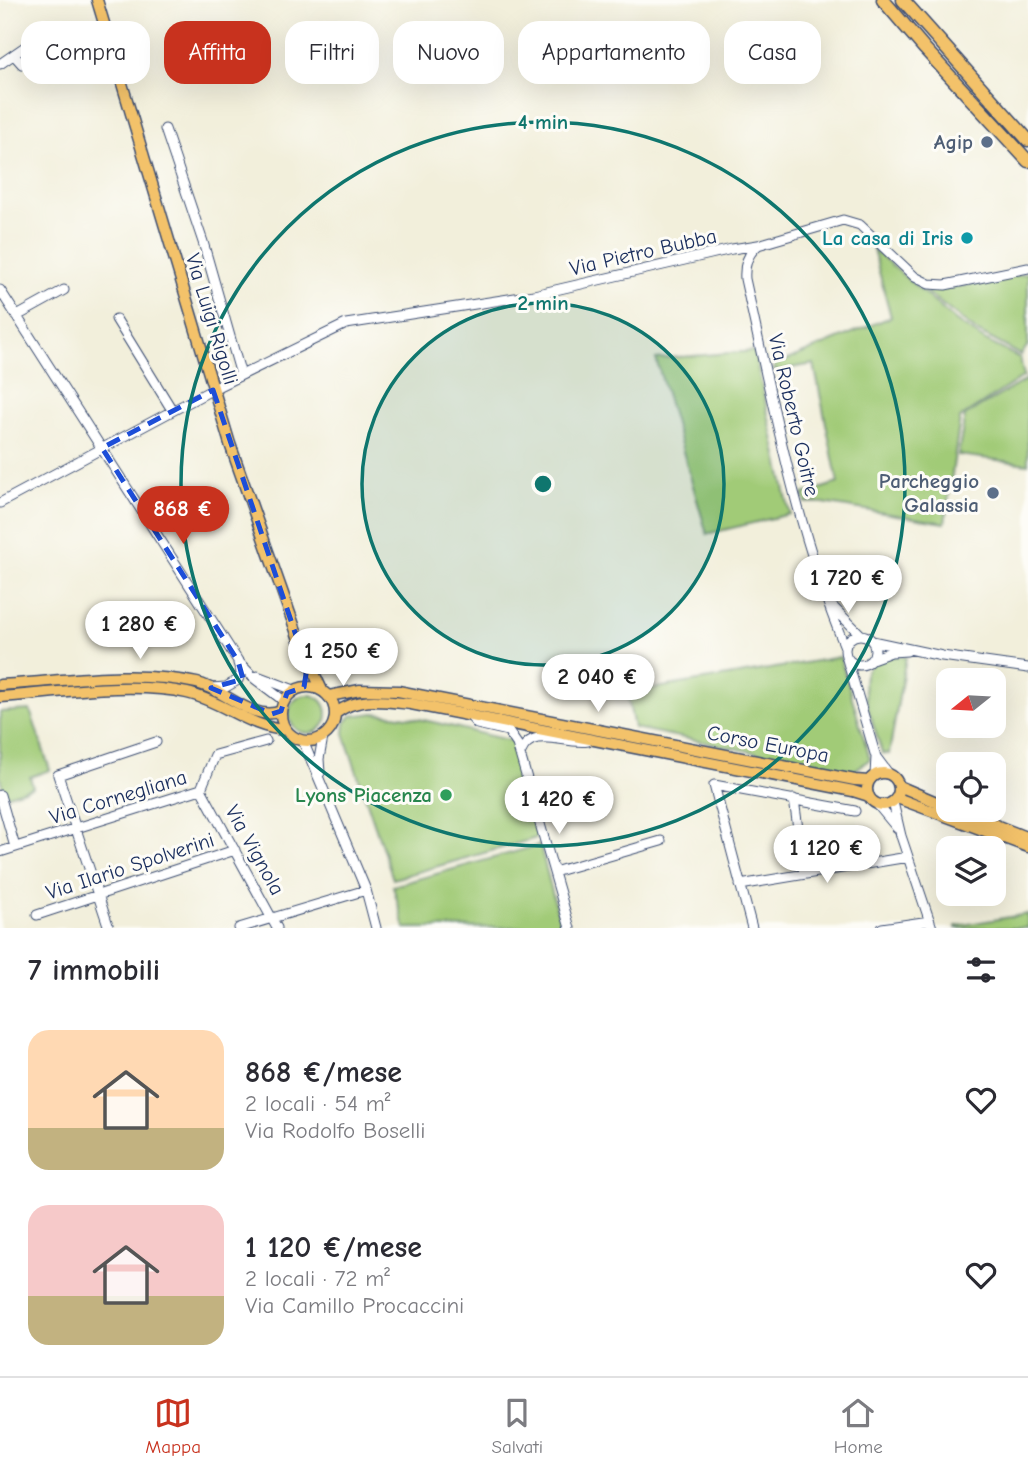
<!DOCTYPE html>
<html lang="it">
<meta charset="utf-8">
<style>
body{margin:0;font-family:"Comic Neue",sans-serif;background:#f2f2f3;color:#2b2b33;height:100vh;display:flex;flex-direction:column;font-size:26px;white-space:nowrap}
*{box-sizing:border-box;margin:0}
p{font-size:23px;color:#7c7c81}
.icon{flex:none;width:38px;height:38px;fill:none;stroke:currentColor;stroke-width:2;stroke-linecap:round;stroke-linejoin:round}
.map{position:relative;height:928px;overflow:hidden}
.panel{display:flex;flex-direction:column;background:#fff;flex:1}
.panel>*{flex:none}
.guide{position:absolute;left:21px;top:21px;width:987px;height:63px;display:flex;gap:14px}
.needle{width:46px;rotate:252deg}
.controls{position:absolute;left:936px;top:668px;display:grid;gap:14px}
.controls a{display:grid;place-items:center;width:70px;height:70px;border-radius:14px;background:#fff;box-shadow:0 7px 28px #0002;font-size:35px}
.price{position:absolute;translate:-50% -60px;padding:0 16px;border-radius:24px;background:#fff;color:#222;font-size:23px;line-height:46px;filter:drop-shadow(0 2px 4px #0008)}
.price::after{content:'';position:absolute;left:50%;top:42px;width:21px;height:16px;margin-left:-10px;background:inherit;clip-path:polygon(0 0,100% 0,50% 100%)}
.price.active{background:#c8321e;color:#fff}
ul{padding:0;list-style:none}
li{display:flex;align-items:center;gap:21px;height:175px;padding:0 28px}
li span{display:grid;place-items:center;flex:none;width:196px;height:140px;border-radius:21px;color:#555}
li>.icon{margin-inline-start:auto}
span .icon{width:84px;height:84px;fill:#fffc;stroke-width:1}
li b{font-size:30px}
h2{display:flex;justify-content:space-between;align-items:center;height:84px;padding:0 28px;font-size:30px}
.tag{padding:0 24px;border-radius:21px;background:#fff;box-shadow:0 7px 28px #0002;font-size:24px;line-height:63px}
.tag.active{background:#c8321e;color:#fff}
.tabs{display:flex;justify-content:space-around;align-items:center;height:98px;border-top:2px solid #e1e1e2;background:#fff;font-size:19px;color:#7c7c81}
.tabs a{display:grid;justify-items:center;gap:4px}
.tabs .active{color:#c8321e}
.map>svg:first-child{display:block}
.green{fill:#a1cb77;stroke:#5e7d6a;stroke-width:2}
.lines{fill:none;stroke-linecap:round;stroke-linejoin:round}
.minor-casing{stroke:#3b4c71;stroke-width:11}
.major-casing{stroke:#3b4c71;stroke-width:13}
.highway-casing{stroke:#3b4c71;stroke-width:15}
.minor{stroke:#fff;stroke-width:9}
.major{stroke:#f3c26a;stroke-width:10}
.highway{stroke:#f3c26a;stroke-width:12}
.marked{fill:none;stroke:#1d4ed8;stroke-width:5;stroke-dasharray:14 9;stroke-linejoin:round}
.ring{fill:none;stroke:#0f766e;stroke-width:3.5}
.service-dot{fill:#5c6f8a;stroke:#fdfcf7;stroke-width:2.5}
.culture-dot{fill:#0f9aa8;stroke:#fdfcf7;stroke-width:2.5}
.leisure-dot{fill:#2e9e5b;stroke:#fdfcf7;stroke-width:2.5}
.labels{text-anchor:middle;stroke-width:6;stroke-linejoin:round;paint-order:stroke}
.service-label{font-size:21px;font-weight:bold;fill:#4e5e75;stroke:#fdfcf7;text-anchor:end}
.culture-label{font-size:21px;font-weight:bold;fill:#0d838f;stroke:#fdfcf7;text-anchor:end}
.street-label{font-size:21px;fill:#1b2f5e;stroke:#fdfcf7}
.leisure-label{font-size:21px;font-weight:bold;fill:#27864d;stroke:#fdfcf7;text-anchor:end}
.centre{fill:#0f766e;stroke:#fdfcf7;stroke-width:3.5}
.ring-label{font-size:21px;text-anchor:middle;font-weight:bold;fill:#0f766e;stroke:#fdfcf7;stroke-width:6;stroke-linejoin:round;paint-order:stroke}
</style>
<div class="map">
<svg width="1028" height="928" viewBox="0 0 1028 928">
<rect width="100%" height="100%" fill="#fdfcf7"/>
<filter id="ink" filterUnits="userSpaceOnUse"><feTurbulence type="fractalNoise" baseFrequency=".0143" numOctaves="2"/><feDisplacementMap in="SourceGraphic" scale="14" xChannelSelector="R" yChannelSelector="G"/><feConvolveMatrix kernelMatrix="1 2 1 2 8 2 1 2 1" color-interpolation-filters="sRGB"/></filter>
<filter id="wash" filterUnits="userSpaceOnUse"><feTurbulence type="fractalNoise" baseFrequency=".00686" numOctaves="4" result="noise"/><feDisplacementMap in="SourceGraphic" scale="28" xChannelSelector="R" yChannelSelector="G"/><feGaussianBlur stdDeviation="1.57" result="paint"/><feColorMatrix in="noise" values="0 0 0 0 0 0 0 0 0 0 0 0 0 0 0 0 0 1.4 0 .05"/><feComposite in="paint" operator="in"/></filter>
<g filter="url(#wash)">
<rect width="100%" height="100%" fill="#f2efdb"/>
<!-- green -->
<path class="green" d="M 873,249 L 956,321 L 986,341 L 1020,358 L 1024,376 L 960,418 L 945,523 L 823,503 L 806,503 L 803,494 L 838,483 L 814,364 L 774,371 L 775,365 L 891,317 Z
M 1028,273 L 1028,345 L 1021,355 L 976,331 L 925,291 L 947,289 Z
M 754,351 L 790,514 L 707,534 L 656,359 Z
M 1027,379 L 1028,464 L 958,455 L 965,416 Z
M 891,656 L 906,657 L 889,754 L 882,753 C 877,733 857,688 867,670 C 873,661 882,659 891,656 Z
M 840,657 L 870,759 L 852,772 L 634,728 L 627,693 Z
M289 714a19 19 0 1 1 38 0a19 19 0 1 1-38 0Z
M 30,710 L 50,770 L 30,777 L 33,787 L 5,796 L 0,778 L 0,712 Z
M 374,713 C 421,716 466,731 513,741 L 540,837 L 393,879 L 344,734 L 345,723 L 351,716 Z
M 540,845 L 561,927 L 405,928 L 393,886 Z
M 1028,914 L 1028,928 L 956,928 L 956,926 Z"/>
</g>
<g filter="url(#ink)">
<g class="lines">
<!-- minor casing -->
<g class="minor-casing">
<path id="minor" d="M 0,64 L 29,44 L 36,54 L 22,64 L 14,55
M 165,129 L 203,242 L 241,375
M 758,245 C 747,255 744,265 745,279 C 773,404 796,529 845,647
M 0,290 L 238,661 L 255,679 L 284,701
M 17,316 L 64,290
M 116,319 L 172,410
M 0,503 L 219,386 L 346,324 L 534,295 L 732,249 L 758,245 L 843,220 L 860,225 L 915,277 L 929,284 L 945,285 L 1028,268
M 830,604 L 861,635
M845 650a15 15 0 1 1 30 0a15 15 0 1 1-30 0Z
M 872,641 L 942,656 L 1028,668
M 846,656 L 876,757
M 872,659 L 891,652 L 907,651
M 257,676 L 294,690
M 211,688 L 226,687 L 238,680 L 241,672 L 238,663
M 470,716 L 477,724 L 508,731 L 517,744 L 570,928
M 303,741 L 366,890 L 376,928
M 521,752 C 532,725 565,745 588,741
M 320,773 L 319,759 L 323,737
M 875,775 L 876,757 L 888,773
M 201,789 L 277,928
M 0,795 L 15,847
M 794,799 L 804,874
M 893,802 L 901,836 L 932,928
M 877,804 L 897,828
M 0,852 L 201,789 L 215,755 L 266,741
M 554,872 L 661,841
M 740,885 L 908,857
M 37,915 L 235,850
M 109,928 L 58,775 L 156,742
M 239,928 L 366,890
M 752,928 L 714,785 L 855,811
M 882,928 L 930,921"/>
</g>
<!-- major casing -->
<g class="major-casing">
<path id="major" d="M 97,0 L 230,444 L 301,645 L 322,690
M 0,685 C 65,681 134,669 197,683 C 224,689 253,723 281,711
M281 714a27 27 0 1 1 54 0a27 27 0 1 1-54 0Z
M 329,696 L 360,690 L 398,691 L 855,780 L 869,781
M 0,697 C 57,693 132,681 187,693 C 222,701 250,728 286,730
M 336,713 C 358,696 384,701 411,704 L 853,791 L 869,796
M867 789a16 16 0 1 1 32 0a16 16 0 1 1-32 0Z
M 899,786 L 948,807
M 897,798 L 1028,847
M 958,810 L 1028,838"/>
</g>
<!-- highway casing -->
<g class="highway-casing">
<path id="highway" d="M 883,0 L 925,49 L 1028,161
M 903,0 L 1028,140"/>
</g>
<!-- minor -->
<use href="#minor" class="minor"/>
<!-- major -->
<use href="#major" class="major"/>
<!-- highway -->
<use href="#highway" class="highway"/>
</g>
</g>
<!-- marked area -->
<path class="marked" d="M 213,390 L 307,668 L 304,687 L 287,693 L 281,711 L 272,714 L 211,688 L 243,679 L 238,661 L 102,448 Z"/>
<!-- distance rings -->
<circle cx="543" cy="484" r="181" fill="#0f766e" fill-opacity=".12"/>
<g class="ring">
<circle cx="543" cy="484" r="181"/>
<circle cx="543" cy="484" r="362"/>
</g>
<!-- markers -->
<g class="service-dot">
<circle cx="987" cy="142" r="7"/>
<circle cx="993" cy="493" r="7"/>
</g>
<circle class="culture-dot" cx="967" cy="238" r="7"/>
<circle class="leisure-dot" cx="446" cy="795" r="7"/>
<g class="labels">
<!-- service labels -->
<g class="service-label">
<text x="973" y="149">Agip</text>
<text x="979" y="488">Parcheggio<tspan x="979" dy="24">Galassia</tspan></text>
</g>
<!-- culture labels -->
<g class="culture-label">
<text x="953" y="245">La casa di Iris</text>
</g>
<!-- street labels -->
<g class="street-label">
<text transform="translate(643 252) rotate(-13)" y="7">Via Pietro Bubba</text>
<text transform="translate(212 319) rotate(73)" y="7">Via Luigi Rigolli</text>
<text transform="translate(794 415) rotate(77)" y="7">Via Roberto Goitre</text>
<text transform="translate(768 744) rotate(11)" y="7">Corso Europa</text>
<text transform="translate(118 797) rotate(-17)" y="7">Via Cornegliana</text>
<text transform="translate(255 850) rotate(61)" y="7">Via Vignola</text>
<text transform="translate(130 866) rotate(-18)" y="7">Via Ilario Spolverini</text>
</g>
<!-- leisure labels -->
<g class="leisure-label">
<text x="432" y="802">Lyons Piacenza</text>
</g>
</g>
<circle cx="543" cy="484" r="10" class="centre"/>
<g class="ring-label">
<text x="543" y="129">4 min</text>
<text x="543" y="310">2 min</text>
</g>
</svg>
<div class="controls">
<a><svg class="needle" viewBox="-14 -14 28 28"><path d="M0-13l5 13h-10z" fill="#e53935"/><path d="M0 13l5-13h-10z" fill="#7c7c81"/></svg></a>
<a><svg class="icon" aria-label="locate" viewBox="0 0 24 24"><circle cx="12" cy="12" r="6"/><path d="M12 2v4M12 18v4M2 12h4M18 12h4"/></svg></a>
<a><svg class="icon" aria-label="layers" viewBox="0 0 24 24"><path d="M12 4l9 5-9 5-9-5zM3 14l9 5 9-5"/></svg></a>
</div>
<b class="price active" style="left:183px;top:546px">868 €</b>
<b class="price" style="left:848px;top:615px">1 720 €</b>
<b class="price" style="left:140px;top:661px">1 280 €</b>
<b class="price" style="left:343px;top:688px">1 250 €</b>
<b class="price" style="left:598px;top:714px">2 040 €</b>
<b class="price" style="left:559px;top:836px">1 420 €</b>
<b class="price" style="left:827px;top:885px">1 120 €</b>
<div class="guide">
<a class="tag">Compra</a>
<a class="tag active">Affitta</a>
<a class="tag">Filtri</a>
<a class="tag">Nuovo</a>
<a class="tag">Appartamento</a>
<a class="tag">Casa</a>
</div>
</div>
<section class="panel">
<h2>7 immobili<svg class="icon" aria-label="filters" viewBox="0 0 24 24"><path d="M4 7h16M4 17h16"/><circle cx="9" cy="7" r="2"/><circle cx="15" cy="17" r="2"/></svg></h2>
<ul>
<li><span style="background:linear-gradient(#ffd9b3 70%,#c2b280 0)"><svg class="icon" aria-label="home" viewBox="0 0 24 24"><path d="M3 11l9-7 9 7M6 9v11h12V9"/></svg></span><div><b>868 €/mese</b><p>2 locali · 54 m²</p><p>Via Rodolfo Boselli</p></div><svg class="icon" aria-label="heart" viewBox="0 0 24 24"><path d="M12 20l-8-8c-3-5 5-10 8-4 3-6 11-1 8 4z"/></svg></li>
<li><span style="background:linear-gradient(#f6c9c9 65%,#c2b280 0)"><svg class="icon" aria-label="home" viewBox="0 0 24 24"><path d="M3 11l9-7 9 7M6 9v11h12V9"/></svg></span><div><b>1 120 €/mese</b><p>2 locali · 72 m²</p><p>Via Camillo Procaccini</p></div><svg class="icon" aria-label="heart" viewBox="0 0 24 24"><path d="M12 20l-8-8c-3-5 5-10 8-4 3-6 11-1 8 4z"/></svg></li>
</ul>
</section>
<nav class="tabs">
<a class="active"><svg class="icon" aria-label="map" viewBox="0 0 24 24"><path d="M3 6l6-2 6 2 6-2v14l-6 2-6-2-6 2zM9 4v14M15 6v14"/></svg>Mappa</a>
<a><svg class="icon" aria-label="saved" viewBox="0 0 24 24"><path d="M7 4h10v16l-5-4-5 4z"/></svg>Salvati</a>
<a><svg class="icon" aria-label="home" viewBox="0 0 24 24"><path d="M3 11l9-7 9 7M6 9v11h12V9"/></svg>Home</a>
</nav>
